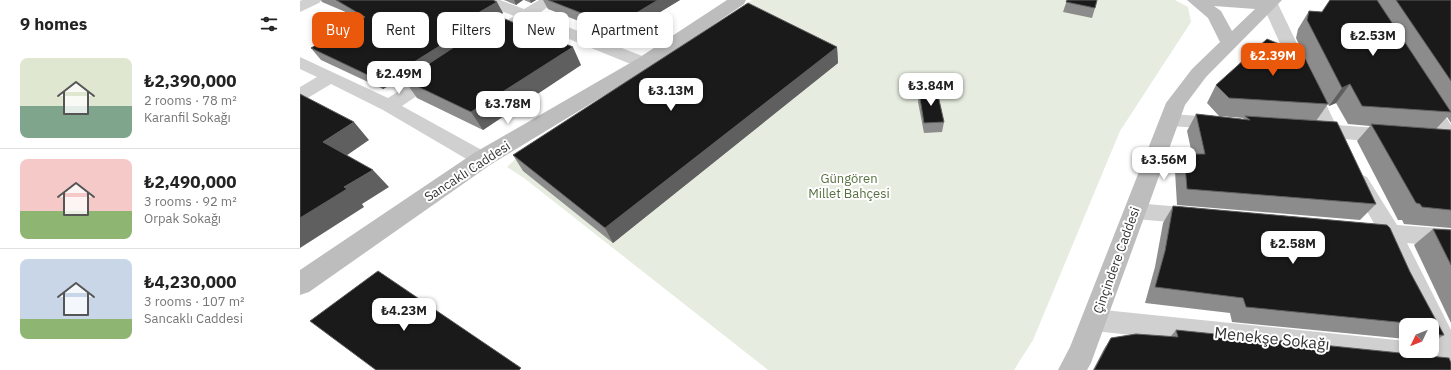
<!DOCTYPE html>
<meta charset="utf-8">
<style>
body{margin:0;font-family:"IBM Plex Sans",sans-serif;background:#f6f6f6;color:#222;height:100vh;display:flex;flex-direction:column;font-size:15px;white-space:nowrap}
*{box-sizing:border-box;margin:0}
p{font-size:13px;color:#767676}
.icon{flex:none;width:22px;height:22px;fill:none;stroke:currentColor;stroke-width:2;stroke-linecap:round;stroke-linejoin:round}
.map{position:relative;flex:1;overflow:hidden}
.drawer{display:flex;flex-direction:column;background:#fff;width:300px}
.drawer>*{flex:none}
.hud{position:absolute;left:12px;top:12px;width:380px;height:36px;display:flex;gap:8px}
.needle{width:26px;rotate:227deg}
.buttons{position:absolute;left:1099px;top:318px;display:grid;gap:8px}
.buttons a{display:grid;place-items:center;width:40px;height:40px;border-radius:8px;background:#fff;box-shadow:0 2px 6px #0003;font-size:20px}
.price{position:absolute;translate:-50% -34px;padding:0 9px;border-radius:8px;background:#fff;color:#222;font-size:13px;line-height:26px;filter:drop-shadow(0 1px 2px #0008)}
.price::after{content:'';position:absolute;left:50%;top:24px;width:12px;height:9px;margin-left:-6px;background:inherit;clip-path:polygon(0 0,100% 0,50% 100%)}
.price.selected{background:#ea580c;color:#fff}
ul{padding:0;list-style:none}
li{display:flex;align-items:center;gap:12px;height:100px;padding:0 20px}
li+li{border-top:1px solid #e0e0e0}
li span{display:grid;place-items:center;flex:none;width:112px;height:80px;border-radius:8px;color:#555}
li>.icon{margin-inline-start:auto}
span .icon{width:48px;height:48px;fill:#fffc;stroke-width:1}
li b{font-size:17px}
h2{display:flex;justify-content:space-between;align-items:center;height:48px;padding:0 20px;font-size:17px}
.tag{padding:0 14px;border-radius:8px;background:#fff;box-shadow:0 2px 6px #0003;font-size:14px;line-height:36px}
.tag.selected{background:#ea580c;color:#fff}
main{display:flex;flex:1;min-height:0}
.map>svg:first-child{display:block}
.green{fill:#e6ecdf}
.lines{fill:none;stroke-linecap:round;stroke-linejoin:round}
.minor{fill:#d0d0d0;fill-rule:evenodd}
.secondary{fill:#bdbdbd;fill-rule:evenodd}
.wall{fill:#8c8c8c}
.shaded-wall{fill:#5f5f5f}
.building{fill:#1a1a1a;stroke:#5f5f5f}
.labels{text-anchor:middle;stroke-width:4;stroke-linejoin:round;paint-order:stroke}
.street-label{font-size:13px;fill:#333;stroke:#fff}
.park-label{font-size:13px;fill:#56703f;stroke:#fff}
.near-street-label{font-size:16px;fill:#333;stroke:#fff}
</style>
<main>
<section class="drawer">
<h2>9 homes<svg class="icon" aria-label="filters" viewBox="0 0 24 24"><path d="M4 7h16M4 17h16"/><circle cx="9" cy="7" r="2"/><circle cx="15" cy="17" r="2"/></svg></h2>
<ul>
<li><span style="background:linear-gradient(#dfe7d0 60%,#7fa58c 0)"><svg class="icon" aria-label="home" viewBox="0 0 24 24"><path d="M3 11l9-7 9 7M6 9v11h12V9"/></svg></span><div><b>₺2,390,000</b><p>2 rooms · 78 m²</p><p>Karanfil Sokağı</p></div></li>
<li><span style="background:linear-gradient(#f6c9c9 65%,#8fb573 0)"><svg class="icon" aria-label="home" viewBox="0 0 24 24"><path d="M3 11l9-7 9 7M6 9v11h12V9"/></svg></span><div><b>₺2,490,000</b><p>3 rooms · 92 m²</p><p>Orpak Sokağı</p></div></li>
<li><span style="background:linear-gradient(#c9d6e8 75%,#8fb573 0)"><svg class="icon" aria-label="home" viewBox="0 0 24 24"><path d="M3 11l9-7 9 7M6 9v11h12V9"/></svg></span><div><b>₺4,230,000</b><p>3 rooms · 107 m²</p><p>Sancaklı Caddesi</p></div></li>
</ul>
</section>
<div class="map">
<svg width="1151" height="370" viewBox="0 0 1151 370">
<rect width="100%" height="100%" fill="#fff"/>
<!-- green -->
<path class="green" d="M 452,0 L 875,0 L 888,7 L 891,22 L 820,131 L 733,340 L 714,370 L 468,370 L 224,178 L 207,167 L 240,137 L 343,73 Z"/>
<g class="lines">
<!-- minor -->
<path class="minor" d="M 2,0 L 22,0 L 19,3 L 0,12 L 0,1 Z
M 179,0 L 200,0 L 224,9 L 239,0 L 257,0 L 237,15 L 350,59 L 352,63 L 350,67 L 344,68 L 338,67 L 227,22 L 198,42 L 192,43 L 186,42 L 184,38 L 186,34 L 214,16 L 182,3 Z
M 972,0 L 975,1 L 978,4 L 1036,125 L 1091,129 L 1098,131 L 1100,136 L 1098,141 L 1091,143 L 1044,139 L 1048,146 L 1046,151 L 1039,153 L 1032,151 L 1024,137 L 1012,135 L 1010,130 L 1012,125 L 1017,124 L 962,4 L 965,1 Z
M 0,57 L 88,98 L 128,72 L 134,70 L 140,72 L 143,76 L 140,80 L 102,106 L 189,154 L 192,159 L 189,164 L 182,166 L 175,164 L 83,110 L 31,84 L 6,99 L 0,101 L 0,87 L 17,77 L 0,69 Z
M 1127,95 L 1133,97 L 1151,125 L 1151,147 L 1144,145 L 1118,101 L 1121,97 Z
M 869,114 L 918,117 L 924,118 L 927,123 L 924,128 L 918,129 L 869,126 L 863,125 L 860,120 L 863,115 Z
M 1060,174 L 1067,177 L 1097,225 L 1151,229 L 1151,247 L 1107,243 L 1151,330 L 1151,369 L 794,331 L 786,328 L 782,320 L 786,312 L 794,309 L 1106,341 L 1106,351 L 1132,351 L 1132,325 L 1124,325 L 1084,241 L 1072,238 L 1069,232 L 1072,226 L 1075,225 L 1050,182 L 1053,177 Z
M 835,203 L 894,208 L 901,210 L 904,216 L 901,222 L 894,224 L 835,219 L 828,217 L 825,211 L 828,205 Z"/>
<!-- secondary -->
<path class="secondary" d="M 427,0 L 446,0 L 444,4 L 351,67 L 190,165 L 9,292 L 0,295 L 0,270 L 174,153 L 337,59 Z
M 887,0 L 982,0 L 906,77 L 885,105 L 791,363 L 787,370 L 758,370 L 770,347 L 866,103 L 892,69 L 920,42 L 908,18 ZM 914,6 L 955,9 L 932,31 L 921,11 Z"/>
</g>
<!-- wall -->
<path class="wall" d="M 21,0 L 193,0 L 203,13 L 189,22 L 190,24 L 281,65 L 183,130 L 117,98 L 107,84 L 99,89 L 90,85 L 83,89 L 21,60 L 11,48 L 59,20 L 48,13 L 22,2 Z
M 204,0 L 223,0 L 216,5 Z
M 224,0 L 236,0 L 231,3 Z
M 243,0 L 380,0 L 337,26 L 322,38 L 248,9 Z
M 767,0 L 795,8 L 792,18 L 763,12 Z
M 1030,0 L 1151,0 L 1151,123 L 1147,117 L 1136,129 L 1151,130 L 1151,228 L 1104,224 L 1102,220 L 1098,220 L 1057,141 L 1070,126 L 1048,124 L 1036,103 L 1029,106 L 1028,104 L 1016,121 L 1076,204 L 1060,220 L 877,205 L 875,171 L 884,154 L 892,154 L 887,131 L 896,114 L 943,119 L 944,118 L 919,116 L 907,103 L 916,85 L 1018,84 L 996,38 L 998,29 L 1009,11 L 1022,12 Z
M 537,47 L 538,63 L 313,243 L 223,171 L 213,155 Z
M 619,92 L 644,122 L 642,132 L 624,133 L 618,102 Z
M 873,206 L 1110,272 L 1144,335 L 1132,343 L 1132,325 L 1106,325 L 1106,339 L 932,322 L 930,313 L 845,303 L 855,267 L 863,223 Z
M 1133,229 L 1151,230 L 1151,323 L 1114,245 Z
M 876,330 L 1151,370 L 793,370 L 804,349 L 811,338 L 871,336 Z"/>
<!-- shaded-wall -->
<path class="shaded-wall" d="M 214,0 L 223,0 L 216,5 Z
M 230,0 L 236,0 L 231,3 Z
M 358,0 L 380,0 L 337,26 L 322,38 L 317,27 L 333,15 Z
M 197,2 L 203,13 L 189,22 L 192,28 L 104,80 L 107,84 L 99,89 L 90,77 L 178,13 Z
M 273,47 L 281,65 L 183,130 L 171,112 Z
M 537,47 L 538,63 L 313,243 L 305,228 Z
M 81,73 L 90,85 L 83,89 L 74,78 Z
M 1050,84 L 1036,103 L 1029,106 L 1042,88 Z
M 54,122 L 69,140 L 40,160 L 23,142 Z
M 73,170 L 89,187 L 62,204 L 64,207 L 0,248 L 0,218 L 44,187 Z"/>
<!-- building -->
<path class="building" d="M 36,0 L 193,0 L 197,2 L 178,13 L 186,17 L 90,77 L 81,73 L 74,78 L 11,48 L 65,17 Z
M 248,0 L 358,0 L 333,15 L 317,27 Z
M 767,0 L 797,0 L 795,8 L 766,2 Z
M 1030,0 L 1077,0 L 1151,112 L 1062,106 L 1050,84 L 1042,88 L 1007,20 L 1009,11 L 1022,12 Z
M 1096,0 L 1151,0 L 1151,81 Z
M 448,3 L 537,47 L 305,228 L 213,155 Z
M 200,17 L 273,47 L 171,112 L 104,80 Z
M 967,39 L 1003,54 L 1028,104 L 929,98 L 916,85 Z
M 637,91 L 644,122 L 624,123 L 619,92 Z
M 0,94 L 54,122 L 23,142 L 73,170 L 44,187 L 47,189 L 0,218 Z
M 896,114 L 950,120 L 945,116 L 1037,122 L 1076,204 L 887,189 L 884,154 L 905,154 Z
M 1071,124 L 1151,130 L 1151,210 L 1122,207 L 1120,204 L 1116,203 Z
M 873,206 L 1087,225 L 1090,228 L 1110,272 L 1144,335 L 1132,335 L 1132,325 L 1127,325 L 946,307 L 943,298 L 855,287 L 865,251 Z
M 1133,229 L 1151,230 L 1151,265 Z
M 78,271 L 221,368 L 219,370 L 76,370 L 10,321 Z
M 876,330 L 1149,358 L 1151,363 L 1151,370 L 794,370 L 811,338 L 836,334 L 878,337 Z"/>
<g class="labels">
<!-- street labels -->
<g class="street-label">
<text transform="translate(167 171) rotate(-33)" y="5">Sancaklı Caddesi</text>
<text transform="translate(816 260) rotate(-70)" y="5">Çinçindere Caddesi</text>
</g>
<!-- park labels -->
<g class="park-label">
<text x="549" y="183">Güngören<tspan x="549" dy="15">Millet Bahçesi</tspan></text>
</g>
<!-- near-street labels -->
<g class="near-street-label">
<text transform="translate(972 338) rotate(6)" y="6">Menekşe Sokağı</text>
</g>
</g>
</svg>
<div class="buttons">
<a><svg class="needle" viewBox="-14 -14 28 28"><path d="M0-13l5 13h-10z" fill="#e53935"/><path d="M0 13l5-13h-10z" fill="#767676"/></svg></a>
</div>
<b class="price" style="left:1073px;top:57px">₺2.53M</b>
<b class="price selected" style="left:973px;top:77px">₺2.39M</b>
<b class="price" style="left:99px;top:95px">₺2.49M</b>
<b class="price" style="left:631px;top:107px">₺3.84M</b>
<b class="price" style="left:371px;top:112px">₺3.13M</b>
<b class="price" style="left:208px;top:125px">₺3.78M</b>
<b class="price" style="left:864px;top:181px">₺3.56M</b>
<b class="price" style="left:993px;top:265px">₺2.58M</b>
<b class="price" style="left:104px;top:332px">₺4.23M</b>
<div class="hud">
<a class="tag selected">Buy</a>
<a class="tag">Rent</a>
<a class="tag">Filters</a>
<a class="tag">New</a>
<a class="tag">Apartment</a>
</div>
</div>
</main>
